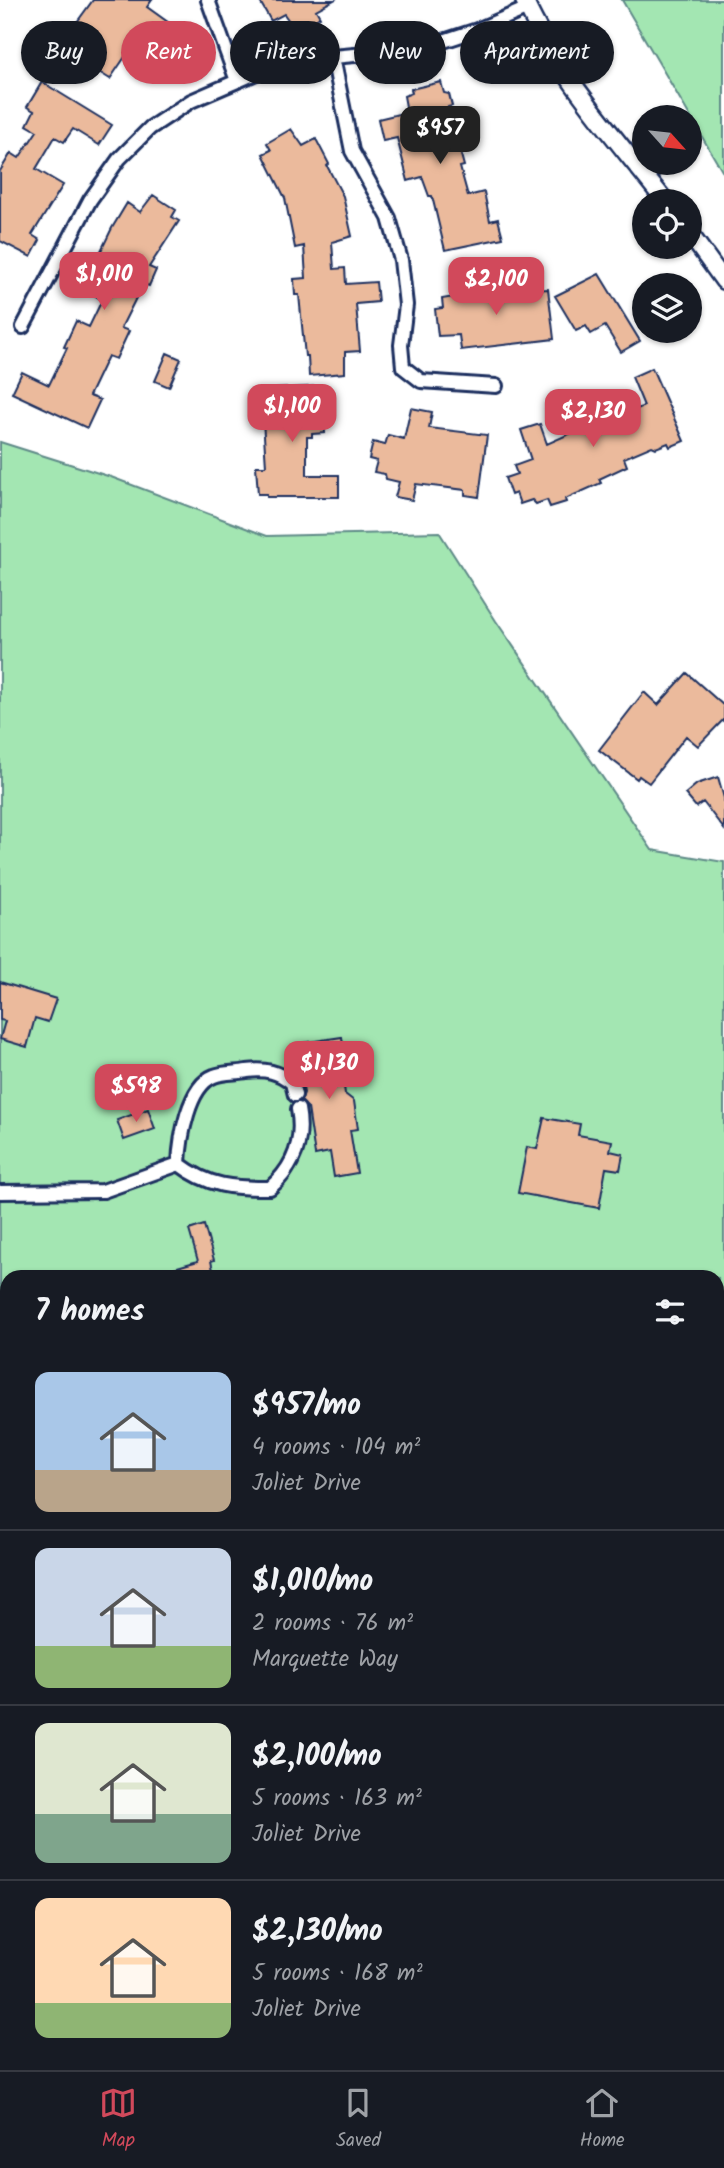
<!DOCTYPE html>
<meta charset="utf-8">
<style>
body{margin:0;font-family:Kalam,sans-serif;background:#242831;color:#f1f3f6;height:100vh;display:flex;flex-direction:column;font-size:26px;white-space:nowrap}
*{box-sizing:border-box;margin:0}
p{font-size:23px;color:#9ea1a6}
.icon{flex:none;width:38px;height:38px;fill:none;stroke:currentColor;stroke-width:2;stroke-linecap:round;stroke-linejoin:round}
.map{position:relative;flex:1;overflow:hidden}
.drawer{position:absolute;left:0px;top:1270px;width:724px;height:800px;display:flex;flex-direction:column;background:#171b24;border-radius:21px 21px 0 0;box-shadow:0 2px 5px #0004}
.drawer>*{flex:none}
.hud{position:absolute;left:21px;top:21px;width:682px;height:63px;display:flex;gap:14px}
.needle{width:46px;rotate:117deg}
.tools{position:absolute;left:632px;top:105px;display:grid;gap:14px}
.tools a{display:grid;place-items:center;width:70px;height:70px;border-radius:50%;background:#171b24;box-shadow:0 2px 5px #0004;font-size:35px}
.price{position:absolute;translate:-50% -60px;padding:0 16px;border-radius:14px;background:#d1495b;color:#fff;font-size:23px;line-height:46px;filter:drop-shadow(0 2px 4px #0008)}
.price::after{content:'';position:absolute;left:50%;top:42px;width:21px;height:16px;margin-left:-10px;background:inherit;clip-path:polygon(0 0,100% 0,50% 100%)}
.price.current{background:#222;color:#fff}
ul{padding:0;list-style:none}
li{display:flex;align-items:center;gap:21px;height:175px;padding:0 35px}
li+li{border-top:2px solid #363941}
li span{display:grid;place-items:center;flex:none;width:196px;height:140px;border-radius:14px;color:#555}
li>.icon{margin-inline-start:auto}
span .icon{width:84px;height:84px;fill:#fffc;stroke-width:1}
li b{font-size:30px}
h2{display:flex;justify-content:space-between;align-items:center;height:84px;padding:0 35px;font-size:30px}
.pill{padding:0 24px;border-radius:32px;background:#171b24;box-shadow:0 2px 5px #0004;font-size:24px;line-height:63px}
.pill.current{background:#d1495b;color:#fff}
.tabs{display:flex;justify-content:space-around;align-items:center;height:98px;border-top:2px solid #363941;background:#171b24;font-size:19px;color:#9ea1a6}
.tabs a{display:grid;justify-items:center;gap:4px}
.tabs .current{color:#d1495b}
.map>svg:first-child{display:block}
.green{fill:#a3e6b2;stroke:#5f8a88;stroke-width:2}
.building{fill:#ebba9c;stroke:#1b2f5e;stroke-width:2}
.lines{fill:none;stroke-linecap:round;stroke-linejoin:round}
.service-casing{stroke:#1b2f5e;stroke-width:11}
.minor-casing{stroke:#1b2f5e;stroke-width:18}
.tertiary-casing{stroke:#1b2f5e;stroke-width:21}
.service{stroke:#fff;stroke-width:6}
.minor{stroke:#fff;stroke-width:12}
.tertiary{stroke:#fff;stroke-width:16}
</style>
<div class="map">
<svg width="724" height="2070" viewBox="0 0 724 2070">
<rect width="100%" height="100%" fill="#fff"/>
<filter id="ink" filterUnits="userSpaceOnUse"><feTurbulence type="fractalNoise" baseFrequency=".0143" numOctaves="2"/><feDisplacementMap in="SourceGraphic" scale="14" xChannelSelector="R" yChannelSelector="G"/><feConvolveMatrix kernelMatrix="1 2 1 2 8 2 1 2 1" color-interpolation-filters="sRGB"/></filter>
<g filter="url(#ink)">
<!-- green -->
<path class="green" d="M 622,0 L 724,0 L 724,173 L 722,171 Z
M 0,442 L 111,477 L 267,536 L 439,532 L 496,621 L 652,850 L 724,862 L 724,2070 L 530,2070 L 533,2063 L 597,2063 L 613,2067 L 617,2063 L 718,2063 L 718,1278 L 7,1278 L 7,1468 L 0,1463 Z
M 7,1786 L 7,2063 L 11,2063 L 4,2070 L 0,2070 L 0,1792 Z"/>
<!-- building -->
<path class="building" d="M 93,0 L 152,0 L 147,7 L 172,25 L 158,44 L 142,32 L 110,79 L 67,52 L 84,27 L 77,22 Z
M 259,0 L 334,0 L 316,10 L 320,17 L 296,31 L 284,14 L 271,21 Z
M 42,82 L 112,125 L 99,145 L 73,129 L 64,142 L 55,137 L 36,169 L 63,185 L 32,235 L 40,240 L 31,257 L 0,241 L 0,171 L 11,153 L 19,158 L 37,131 L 27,125 L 34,111 L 27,107 Z
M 441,82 L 444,93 L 449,94 L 452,106 L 448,107 L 464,166 L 460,167 L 468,196 L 484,192 L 490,221 L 498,219 L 503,238 L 445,250 L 432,196 L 429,196 L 422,177 L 408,181 L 397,138 L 383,141 L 378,119 L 407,112 L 404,96 L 412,93 L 411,89 Z
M 291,129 L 303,146 L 316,139 L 329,164 L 327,166 L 343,196 L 352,236 L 332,242 L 334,269 L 345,268 L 346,284 L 376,282 L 378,302 L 356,304 L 360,351 L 345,352 L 345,373 L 309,376 L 308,356 L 305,356 L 299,295 L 295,295 L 294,279 L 306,278 L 304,246 L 295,248 L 285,198 L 263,154 L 271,150 L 267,143 Z
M 153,195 L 176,210 L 172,217 L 179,221 L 149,267 L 156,270 L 149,286 L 143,284 L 121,328 L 129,331 L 116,359 L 108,356 L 89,396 L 100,400 L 87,428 L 12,393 L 22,372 L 49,385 L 67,348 L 64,347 L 76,321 L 89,327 L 102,300 L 83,288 L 112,228 L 127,203 L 140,212 Z
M 599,274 L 640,341 L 621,352 L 605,326 L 591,334 L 586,326 L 576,331 L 555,296 Z
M 517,284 L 518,291 L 548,289 L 554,339 L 461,350 L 459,335 L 438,336 L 435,309 L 443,308 L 442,299 L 454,297 L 453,293 Z
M 167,353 L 181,359 L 169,387 L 155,381 Z
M 652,368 L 684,441 L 670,447 L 668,443 L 656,448 L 652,446 L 624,458 L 627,466 L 599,479 L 601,483 L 565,499 L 566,502 L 550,507 L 547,500 L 536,504 L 532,500 L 520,504 L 516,493 L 511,495 L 505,478 L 517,474 L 514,466 L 531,460 L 521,430 L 540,424 L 547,444 L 605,418 L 607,422 L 644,406 L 632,377 Z
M 321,386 L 325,433 L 312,434 L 312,437 L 307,437 L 307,475 L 339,475 L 339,497 L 267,497 L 267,494 L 258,494 L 256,466 L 266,466 L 261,390 Z
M 411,408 L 432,412 L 429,428 L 487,435 L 479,497 L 465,495 L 465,490 L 416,484 L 412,500 L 395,497 L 399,482 L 386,479 L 385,474 L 374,472 L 377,461 L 369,459 L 373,442 L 385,445 L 388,435 L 404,439 Z
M 687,673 L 724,706 L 724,719 L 698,746 L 686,736 L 649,783 L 639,776 L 637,779 L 599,750 L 644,692 L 658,705 Z
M 718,777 L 724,798 L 724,829 L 703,802 L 696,807 L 685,794 L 697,784 Z
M 0,982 L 56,999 L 48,1022 L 35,1018 L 27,1047 L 0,1039 L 5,1021 L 0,1020 Z
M 342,1037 L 345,1060 L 353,1069 L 350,1075 L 343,1079 L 345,1094 L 354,1101 L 358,1129 L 350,1130 L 357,1173 L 334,1177 L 330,1152 L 315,1155 L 308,1108 L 301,1101 L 304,1093 L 295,1044 Z
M 148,1109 L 155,1129 L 124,1140 L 117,1120 Z
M 544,1118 L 580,1124 L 578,1135 L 612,1141 L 610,1151 L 623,1154 L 620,1170 L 606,1168 L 599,1208 L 518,1193 L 527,1147 L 537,1149 Z
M 204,1225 L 214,1260 L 211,1261 L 213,1270 L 206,1272 L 207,1278 L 169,1278 L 167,1270 L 198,1261 L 189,1230 Z"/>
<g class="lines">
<!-- service casing -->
<g class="service-casing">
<path id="service" d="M 0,1726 L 7,1721"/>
</g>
<!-- minor casing -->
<g class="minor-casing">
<path id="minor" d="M 208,0 L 237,81
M 333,57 L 352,151 L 389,218 L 401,260 L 406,305 L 401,345 L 403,367 L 421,381 L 496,386
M 23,327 L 90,200 L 119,159 L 150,128 L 191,101 L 270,67 L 333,57 L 419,49 L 477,30 L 528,8
M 295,1095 L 292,1083 C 278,1071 265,1069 247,1071 C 237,1073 223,1072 214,1076 C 188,1086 180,1139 179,1164 C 209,1187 233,1188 270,1188 C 294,1167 304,1140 298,1109
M 0,1192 L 103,1191 L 179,1164
M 0,1403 L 7,1407
M 718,1850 L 724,1850
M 338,2070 L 342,2063"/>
</g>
<!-- tertiary casing -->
<g class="tertiary-casing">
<path id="tertiary" d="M 524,0 C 558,75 615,137 665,201
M 690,234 L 724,281"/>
</g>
<!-- service -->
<use href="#service" class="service"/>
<!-- minor -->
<use href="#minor" class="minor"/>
<!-- tertiary -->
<use href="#tertiary" class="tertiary"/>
</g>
</g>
</svg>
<div class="tools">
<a><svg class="needle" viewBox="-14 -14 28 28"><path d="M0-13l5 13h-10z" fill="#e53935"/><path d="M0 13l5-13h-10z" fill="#9ea1a6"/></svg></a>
<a><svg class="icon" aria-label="locate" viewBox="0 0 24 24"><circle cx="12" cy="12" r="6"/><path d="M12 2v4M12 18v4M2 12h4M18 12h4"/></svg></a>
<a><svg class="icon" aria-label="layers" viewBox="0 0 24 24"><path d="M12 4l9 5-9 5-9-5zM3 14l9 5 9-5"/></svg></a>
</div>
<b class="price current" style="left:440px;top:166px">$957</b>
<b class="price" style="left:104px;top:312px">$1,010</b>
<b class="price" style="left:496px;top:317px">$2,100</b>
<b class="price" style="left:292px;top:444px">$1,100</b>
<b class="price" style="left:593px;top:449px">$2,130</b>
<b class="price" style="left:329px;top:1101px">$1,130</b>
<b class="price" style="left:136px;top:1124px">$598</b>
<div class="hud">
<a class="pill">Buy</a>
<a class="pill current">Rent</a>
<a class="pill">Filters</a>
<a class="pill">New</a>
<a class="pill">Apartment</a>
</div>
<section class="drawer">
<h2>7 homes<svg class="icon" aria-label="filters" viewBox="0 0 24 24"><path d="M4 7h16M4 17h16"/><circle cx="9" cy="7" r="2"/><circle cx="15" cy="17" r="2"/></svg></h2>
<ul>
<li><span style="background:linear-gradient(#a9c7e8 70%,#b9a48a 0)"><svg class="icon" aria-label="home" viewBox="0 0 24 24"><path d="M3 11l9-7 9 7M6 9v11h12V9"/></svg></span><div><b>$957/mo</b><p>4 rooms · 104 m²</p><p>Joliet Drive</p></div></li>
<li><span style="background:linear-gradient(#c9d6e8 70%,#8fb573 0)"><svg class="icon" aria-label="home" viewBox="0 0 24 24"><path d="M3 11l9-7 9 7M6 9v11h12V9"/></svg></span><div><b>$1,010/mo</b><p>2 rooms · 76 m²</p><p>Marquette Way</p></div></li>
<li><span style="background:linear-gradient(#dfe7d0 65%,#7fa58c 0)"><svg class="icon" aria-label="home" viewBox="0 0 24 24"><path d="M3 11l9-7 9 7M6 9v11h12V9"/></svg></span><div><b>$2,100/mo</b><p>5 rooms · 163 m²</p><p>Joliet Drive</p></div></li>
<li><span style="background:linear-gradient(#ffd9b3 75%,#8fb573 0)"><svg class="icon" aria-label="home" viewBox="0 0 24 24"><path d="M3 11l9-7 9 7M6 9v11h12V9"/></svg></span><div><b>$2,130/mo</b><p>5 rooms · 168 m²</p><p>Joliet Drive</p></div></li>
</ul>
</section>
</div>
<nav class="tabs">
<a class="current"><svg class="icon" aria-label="map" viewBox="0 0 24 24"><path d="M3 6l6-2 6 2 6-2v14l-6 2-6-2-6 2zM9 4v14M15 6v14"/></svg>Map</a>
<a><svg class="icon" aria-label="saved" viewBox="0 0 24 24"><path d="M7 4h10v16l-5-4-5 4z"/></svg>Saved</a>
<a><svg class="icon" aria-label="home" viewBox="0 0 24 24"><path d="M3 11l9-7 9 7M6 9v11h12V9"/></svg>Home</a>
</nav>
